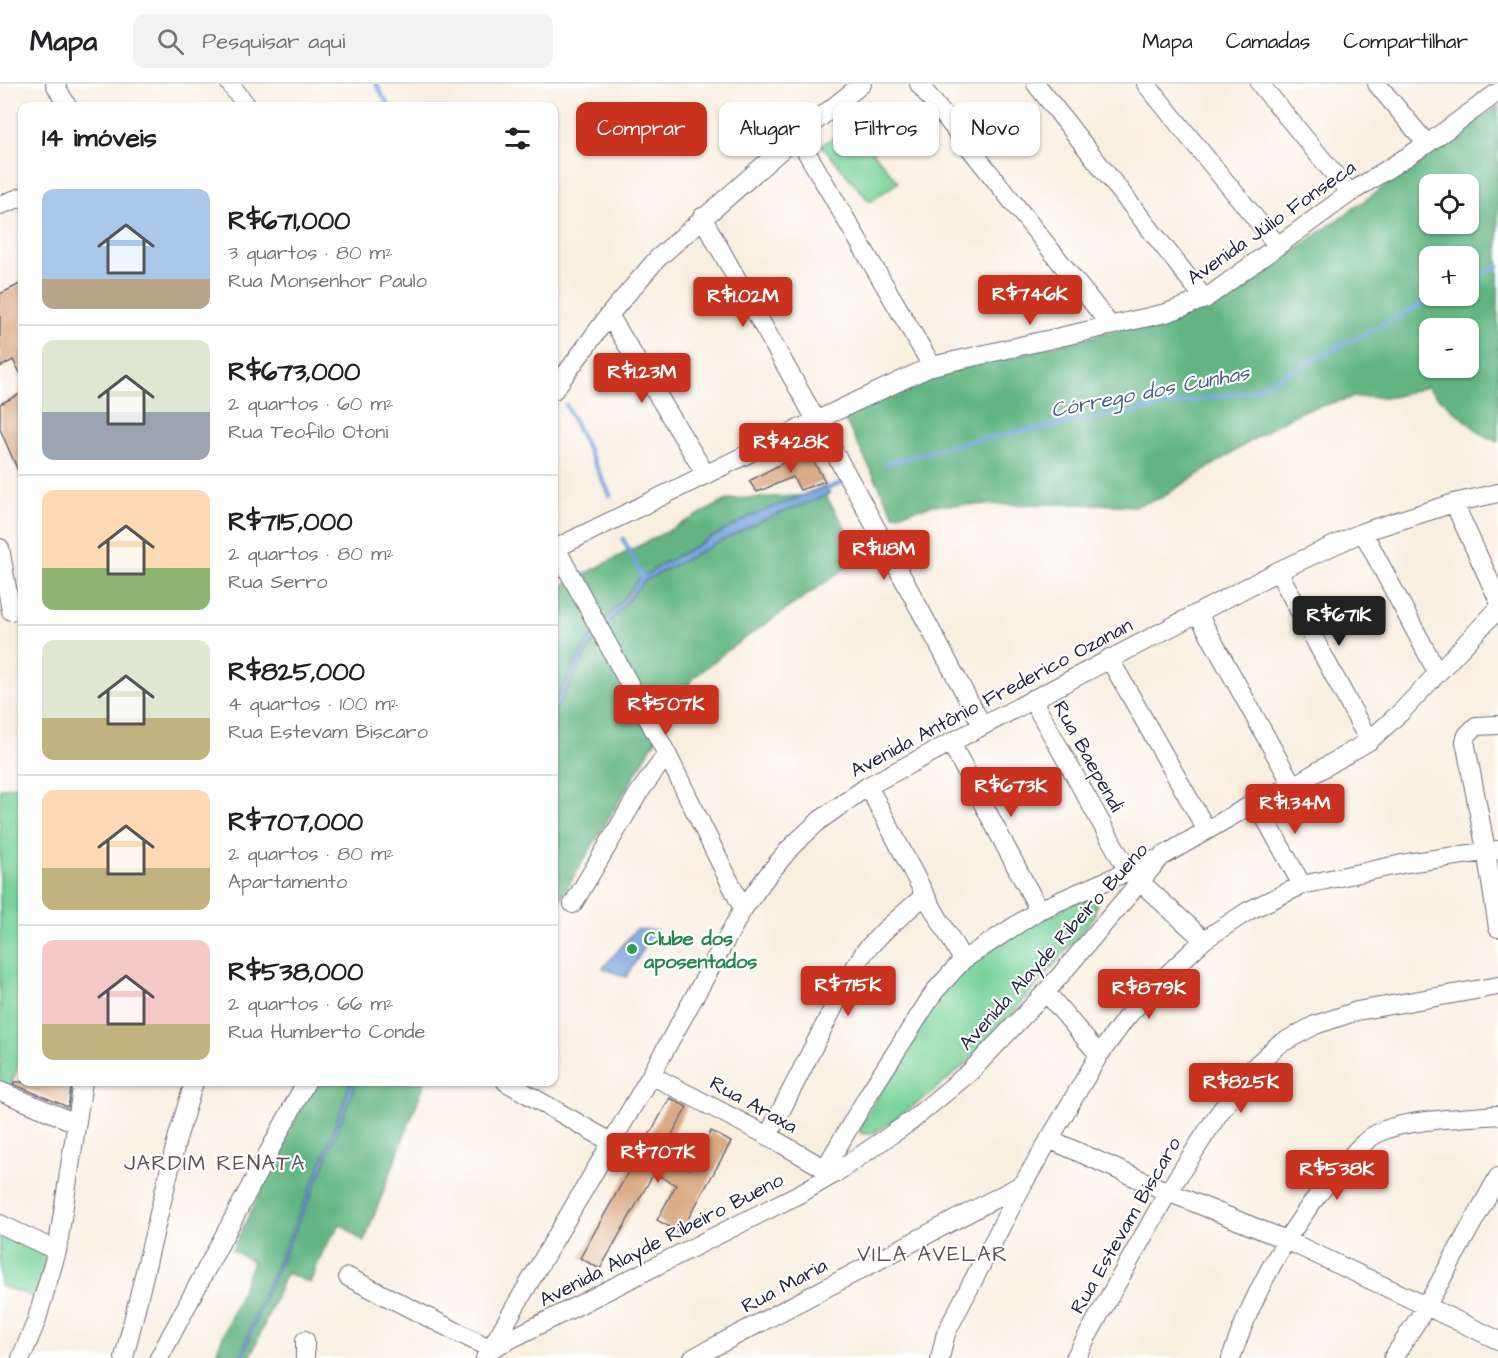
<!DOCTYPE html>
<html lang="pt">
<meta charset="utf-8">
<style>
body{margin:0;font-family:"Architects Daughter",sans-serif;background:#f2f2f2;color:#202124;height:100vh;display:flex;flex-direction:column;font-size:22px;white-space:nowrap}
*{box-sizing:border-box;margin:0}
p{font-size:20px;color:#757577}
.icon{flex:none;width:33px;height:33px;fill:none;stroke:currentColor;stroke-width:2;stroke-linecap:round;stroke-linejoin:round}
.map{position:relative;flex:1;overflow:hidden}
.sheet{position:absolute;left:18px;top:18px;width:540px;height:984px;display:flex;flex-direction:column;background:#fff;border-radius:12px;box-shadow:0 2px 4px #0004}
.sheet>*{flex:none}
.banner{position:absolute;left:576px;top:18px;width:570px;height:54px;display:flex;gap:12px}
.tools{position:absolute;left:1419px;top:90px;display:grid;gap:12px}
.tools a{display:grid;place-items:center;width:60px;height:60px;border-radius:12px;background:#fff;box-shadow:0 2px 4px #0004;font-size:30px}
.price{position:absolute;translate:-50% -51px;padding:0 14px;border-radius:6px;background:#c8321e;color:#fff;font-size:20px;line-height:39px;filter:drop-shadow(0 2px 3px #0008)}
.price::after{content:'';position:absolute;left:50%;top:36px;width:18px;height:14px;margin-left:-9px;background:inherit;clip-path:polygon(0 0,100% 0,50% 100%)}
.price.on{background:#222;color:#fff}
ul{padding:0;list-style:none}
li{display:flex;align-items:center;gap:18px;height:150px;padding:0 24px}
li+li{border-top:2px solid #e0e0e0}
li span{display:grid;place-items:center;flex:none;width:168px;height:120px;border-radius:12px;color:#555}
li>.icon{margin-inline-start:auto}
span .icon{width:72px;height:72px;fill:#fffc;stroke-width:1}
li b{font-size:26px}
h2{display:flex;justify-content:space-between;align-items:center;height:72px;padding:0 24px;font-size:26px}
.tag{padding:0 21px;border-radius:12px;background:#fff;box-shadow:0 2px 4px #0004;font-size:21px;line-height:54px}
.tag.on{background:#c8321e;color:#fff}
header{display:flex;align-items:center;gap:36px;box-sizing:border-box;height:84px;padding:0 30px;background:#fff;border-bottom:2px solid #e0e0e0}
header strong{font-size:28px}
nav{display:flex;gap:33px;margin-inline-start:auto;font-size:21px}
.search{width:420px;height:54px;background:#f2f2f2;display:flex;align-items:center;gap:15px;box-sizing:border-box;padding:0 21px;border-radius:12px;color:#757577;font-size:22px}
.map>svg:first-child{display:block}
.green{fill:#79d39a;stroke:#4e7a6a;stroke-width:1.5}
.forest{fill:#62b582;stroke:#426c5e;stroke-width:1.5;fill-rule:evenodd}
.water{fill:#74a3dd;stroke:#4b628c;stroke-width:1.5}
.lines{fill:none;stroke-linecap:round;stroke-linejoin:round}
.stream{stroke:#74a3dd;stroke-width:4.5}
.building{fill:#daab84}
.minor-casing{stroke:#6d6a75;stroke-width:20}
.minor{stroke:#fff;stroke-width:18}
.leisure-dot{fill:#2e9e5b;stroke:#fff;stroke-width:2}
.labels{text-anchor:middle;stroke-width:4.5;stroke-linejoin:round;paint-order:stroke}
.street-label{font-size:20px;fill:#22223b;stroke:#fff}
.leisure-label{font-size:20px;font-weight:bold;fill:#27864d;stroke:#fff;text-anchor:start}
.water-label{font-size:21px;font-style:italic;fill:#475c84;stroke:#fff}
.neighbourhood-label{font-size:21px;letter-spacing:1.5px;fill:#625255;stroke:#fff}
</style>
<header>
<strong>Mapa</strong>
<div class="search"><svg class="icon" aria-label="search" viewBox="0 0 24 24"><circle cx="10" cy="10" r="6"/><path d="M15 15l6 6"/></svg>Pesquisar aqui</div>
<nav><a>Mapa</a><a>Camadas</a><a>Compartilhar</a></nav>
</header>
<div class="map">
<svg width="1498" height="1274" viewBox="0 0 1498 1274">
<rect width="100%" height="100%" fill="#fff"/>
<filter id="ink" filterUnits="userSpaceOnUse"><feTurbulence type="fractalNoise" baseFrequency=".0167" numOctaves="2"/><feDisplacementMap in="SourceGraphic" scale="12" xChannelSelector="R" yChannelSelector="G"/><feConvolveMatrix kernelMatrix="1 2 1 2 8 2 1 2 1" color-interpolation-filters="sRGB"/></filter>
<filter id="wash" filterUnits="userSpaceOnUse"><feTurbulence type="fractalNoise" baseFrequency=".008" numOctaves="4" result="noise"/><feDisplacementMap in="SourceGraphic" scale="24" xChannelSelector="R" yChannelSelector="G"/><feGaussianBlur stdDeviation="1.35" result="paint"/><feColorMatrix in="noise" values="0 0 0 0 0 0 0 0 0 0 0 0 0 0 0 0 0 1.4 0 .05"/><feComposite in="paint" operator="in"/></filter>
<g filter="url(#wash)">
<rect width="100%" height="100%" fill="#f9efe1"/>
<!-- green -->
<path class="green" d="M 852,43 L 898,98 L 870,118 L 821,61 Z
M 22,701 L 22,977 L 20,977 L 8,1009 L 0,1004 L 0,705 Z
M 1091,813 L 1097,817 L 1094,833 L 980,968 L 926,1013 L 876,1048 L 869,1050 L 861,1049 L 858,1045 L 939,911 L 976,873 L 1080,815 Z
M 0,1149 L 49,1167 L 38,1214 L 0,1202 Z"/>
<!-- forest -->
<path class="forest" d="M 1498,22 L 1498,358 L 1485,353 L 1426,303 L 1393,313 L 1355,313 L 1302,327 L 1279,339 L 1161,414 L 1136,422 L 1095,420 L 934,421 L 894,431 L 844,334 L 932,292 L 1219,220 ZM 1430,100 L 1468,100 L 1468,140 L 1430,140 ZM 1430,172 L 1468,172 L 1468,212 L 1430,212 ZM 1430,244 L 1468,244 L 1468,284 L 1430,284 Z
M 825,411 L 863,472 L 728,566 L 692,595 L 554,826 L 554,506 L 729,415 Z
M 314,998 L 425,998 L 364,1158 L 340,1140 L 324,1165 L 310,1199 L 286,1189 L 250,1274 L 214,1274 L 253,1178 L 232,1166 Z"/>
<!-- water -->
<path class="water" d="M 825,402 L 830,410 L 756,439 L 644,497 L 590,562 L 554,630 L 554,620 L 586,559 L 640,494 L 662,480 L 751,432 Z
M 636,845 L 656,846 L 626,893 L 603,884 Z
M 351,998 L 356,998 L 321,1089 L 259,1227 L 243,1274 L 240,1274 L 254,1232 L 321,1080 Z"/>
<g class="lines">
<!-- stream -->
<path class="stream" d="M 376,0 L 389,22
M 1468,197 L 1498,182
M 566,321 L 610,411
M 885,380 L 969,357 L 1254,306 L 1439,212
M 823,406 L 843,398
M 623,455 L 643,494"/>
</g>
<g id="blocks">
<!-- building -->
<path class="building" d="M 22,199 L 22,292 L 13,276 L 0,283 L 0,210 Z
M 22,309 L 22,396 L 0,345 L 0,320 Z
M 807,366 L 825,397 L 800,406 L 793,393 L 757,408 L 749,397 Z
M 14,998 L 72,998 L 68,1023 L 13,1000 Z
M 670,1014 L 687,1023 L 662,1069 L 690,1085 L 711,1047 L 731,1058 L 680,1149 L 657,1136 L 676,1101 L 654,1089 L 600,1185 L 580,1174 Z"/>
</g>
</g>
<g filter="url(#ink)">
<use href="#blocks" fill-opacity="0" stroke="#6d6a75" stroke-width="1.5"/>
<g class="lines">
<!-- minor casing -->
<g class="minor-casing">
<path id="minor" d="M 55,0 L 67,22
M 230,0 L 247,22
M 919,0 L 1111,242
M 1036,0 L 1205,215
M 1146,0 L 1278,162
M 1260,0 L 1350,109
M 1377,0 L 1427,60
M 797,52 L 932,282
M 0,121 L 22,113
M 702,133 L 856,407 L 982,641
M 609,231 L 706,391
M 554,306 L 609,231 L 657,175 L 797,52 L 862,0
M 1454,419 L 1498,515
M 1363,448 L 1437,588
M 0,464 L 11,527
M 556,464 L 667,670
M 554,465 L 815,337 L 932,282 L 1166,229 L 1205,215 L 1350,109 L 1427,60 L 1498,8
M 1278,487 L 1369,657
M 1198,530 L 1293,702
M 1109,574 L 1206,745
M 1032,615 L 1128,787 L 1204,856
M 1498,641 L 1476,642 L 1467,651 L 1465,657 L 1486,766 L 1498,844
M 951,659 L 1039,826
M 868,702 L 925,811 L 963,876
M 1256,718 L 1302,801
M 573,820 L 638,710 L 667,670 L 743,825
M 1046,908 L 1099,971
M 651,991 L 768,1052 L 834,1090
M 506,998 L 611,1058
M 0,1007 L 76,1039
M 768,1052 L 847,897 L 865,867 L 885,846 L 925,811
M 1049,1055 L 1168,1108 L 1286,1156 L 1498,1256
M 824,1086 L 870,1008 L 935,907 L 963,876 L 1039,826 L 1154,776
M 0,1140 L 57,1167
M 348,1193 L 491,1265
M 305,1256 L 305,1274
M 491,1265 L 801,1109 L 834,1090 L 911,1037 L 971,987 L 1046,908 L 1161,773 L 1256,718 L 1293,702 L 1369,657 L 1401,628 L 1498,525
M 21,1274 L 36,1238 L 57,1167 L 83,998
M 124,1274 L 177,1055 L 194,998
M 159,1274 L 306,998
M 485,1274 L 651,991 L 743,825 L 767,792 L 791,763 L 820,736 L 868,702 L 1278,487 L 1363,448 L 1454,419 L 1498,409
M 693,1274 L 1023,1100
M 940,1274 L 946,1249 L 1023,1100 L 1099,971 L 1126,934 L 1154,903 L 1204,856 L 1248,827 L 1302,801 L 1407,779 L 1498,766
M 1075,1274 L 1168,1108 L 1217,1032 L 1252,985 L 1278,961 L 1315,941 L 1357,927 L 1498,902
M 1231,1274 C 1255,1204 1293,1136 1343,1081 C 1354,1069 1365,1055 1380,1048 C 1406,1035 1468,1034 1498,1031
M 1393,1274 L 1426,1223 L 1498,1093"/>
</g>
<!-- minor -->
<use href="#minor" class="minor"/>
</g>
</g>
<!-- markers -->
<circle class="leisure-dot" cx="632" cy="865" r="6"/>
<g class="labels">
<!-- street labels -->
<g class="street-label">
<text transform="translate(1271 138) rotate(-35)" y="7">Avenida Júlio Fonseca</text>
<text transform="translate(991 613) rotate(-28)" y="7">Avenida Antônio Frederico Ozanan</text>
<text transform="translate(1089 672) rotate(61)" y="7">Rua Baependi</text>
<text transform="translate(1053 862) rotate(-48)" y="7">Avenida Alayde Ribeiro Bueno</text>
<text transform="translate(754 1020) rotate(29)" y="7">Rua Araxa</text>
<text transform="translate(1125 1141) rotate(-60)" y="7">Rua Estevam Biscaro</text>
<text transform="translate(661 1155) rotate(-27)" y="7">Avenida Alayde Ribeiro Bueno</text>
<text transform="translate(784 1201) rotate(-28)" y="7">Rua Maria</text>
</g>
<!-- leisure labels -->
<g class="leisure-label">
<text x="644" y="861">Clube dos<tspan x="644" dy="23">aposentados</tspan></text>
</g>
<!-- water labels -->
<g class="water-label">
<text transform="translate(1150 307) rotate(-11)" y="7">Córrego dos Cunhas</text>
</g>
<!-- neighbourhood labels -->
<g class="neighbourhood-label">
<text x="215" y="1086">JARDIM RENATA</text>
<text x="933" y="1177">VILA AVELAR</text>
</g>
</g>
</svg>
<div class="tools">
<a><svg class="icon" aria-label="locate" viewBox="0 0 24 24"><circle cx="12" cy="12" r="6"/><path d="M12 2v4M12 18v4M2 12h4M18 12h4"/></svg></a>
<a>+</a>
<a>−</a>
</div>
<b class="price" style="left:1030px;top:242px">R$746K</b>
<b class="price" style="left:743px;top:244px">R$1.02M</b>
<b class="price" style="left:642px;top:320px">R$1.23M</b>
<b class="price" style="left:791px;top:390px">R$428K</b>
<b class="price" style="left:884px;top:497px">R$1.18M</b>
<b class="price on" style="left:1339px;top:563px">R$671K</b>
<b class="price" style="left:666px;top:652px">R$507K</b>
<b class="price" style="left:1011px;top:734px">R$673K</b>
<b class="price" style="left:1295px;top:751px">R$1.34M</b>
<b class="price" style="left:848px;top:933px">R$715K</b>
<b class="price" style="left:1149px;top:936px">R$879K</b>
<b class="price" style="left:1241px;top:1030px">R$825K</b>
<b class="price" style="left:658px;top:1100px">R$707K</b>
<b class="price" style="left:1337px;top:1117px">R$538K</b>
<div class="banner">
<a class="tag on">Comprar</a>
<a class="tag">Alugar</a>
<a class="tag">Filtros</a>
<a class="tag">Novo</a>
</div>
<section class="sheet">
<h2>14 imóveis<svg class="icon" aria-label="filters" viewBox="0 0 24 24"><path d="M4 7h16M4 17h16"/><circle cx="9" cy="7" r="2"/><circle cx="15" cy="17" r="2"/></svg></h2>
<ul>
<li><span style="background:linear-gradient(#a9c7e8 75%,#b9a48a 0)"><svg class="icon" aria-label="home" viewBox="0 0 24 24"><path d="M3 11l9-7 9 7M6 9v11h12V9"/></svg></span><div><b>R$671,000</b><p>3 quartos · 80 m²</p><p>Rua Monsenhor Paulo</p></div></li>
<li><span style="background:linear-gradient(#dfe7d0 60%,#9aa5b1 0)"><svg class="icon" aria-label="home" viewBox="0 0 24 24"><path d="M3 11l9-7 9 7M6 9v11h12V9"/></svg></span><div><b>R$673,000</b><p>2 quartos · 60 m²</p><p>Rua Teofilo Otoni</p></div></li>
<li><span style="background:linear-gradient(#ffd9b3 65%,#8fb573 0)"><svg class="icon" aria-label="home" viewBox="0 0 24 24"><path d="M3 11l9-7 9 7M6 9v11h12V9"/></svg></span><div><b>R$715,000</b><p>2 quartos · 80 m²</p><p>Rua Serro</p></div></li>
<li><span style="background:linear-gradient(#dfe7d0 65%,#c2b280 0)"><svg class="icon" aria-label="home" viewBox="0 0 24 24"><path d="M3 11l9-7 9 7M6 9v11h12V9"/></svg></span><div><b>R$825,000</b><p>4 quartos · 100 m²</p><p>Rua Estevam Biscaro</p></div></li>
<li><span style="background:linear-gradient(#ffd9b3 65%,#c2b280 0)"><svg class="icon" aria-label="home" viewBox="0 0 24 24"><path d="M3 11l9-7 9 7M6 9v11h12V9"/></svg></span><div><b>R$707,000</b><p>2 quartos · 80 m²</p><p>Apartamento</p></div></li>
<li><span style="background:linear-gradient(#f6c9c9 70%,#c2b280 0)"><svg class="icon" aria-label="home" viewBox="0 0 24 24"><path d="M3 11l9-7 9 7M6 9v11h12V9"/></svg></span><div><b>R$538,000</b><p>2 quartos · 66 m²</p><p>Rua Humberto Conde</p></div></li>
</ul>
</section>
</div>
